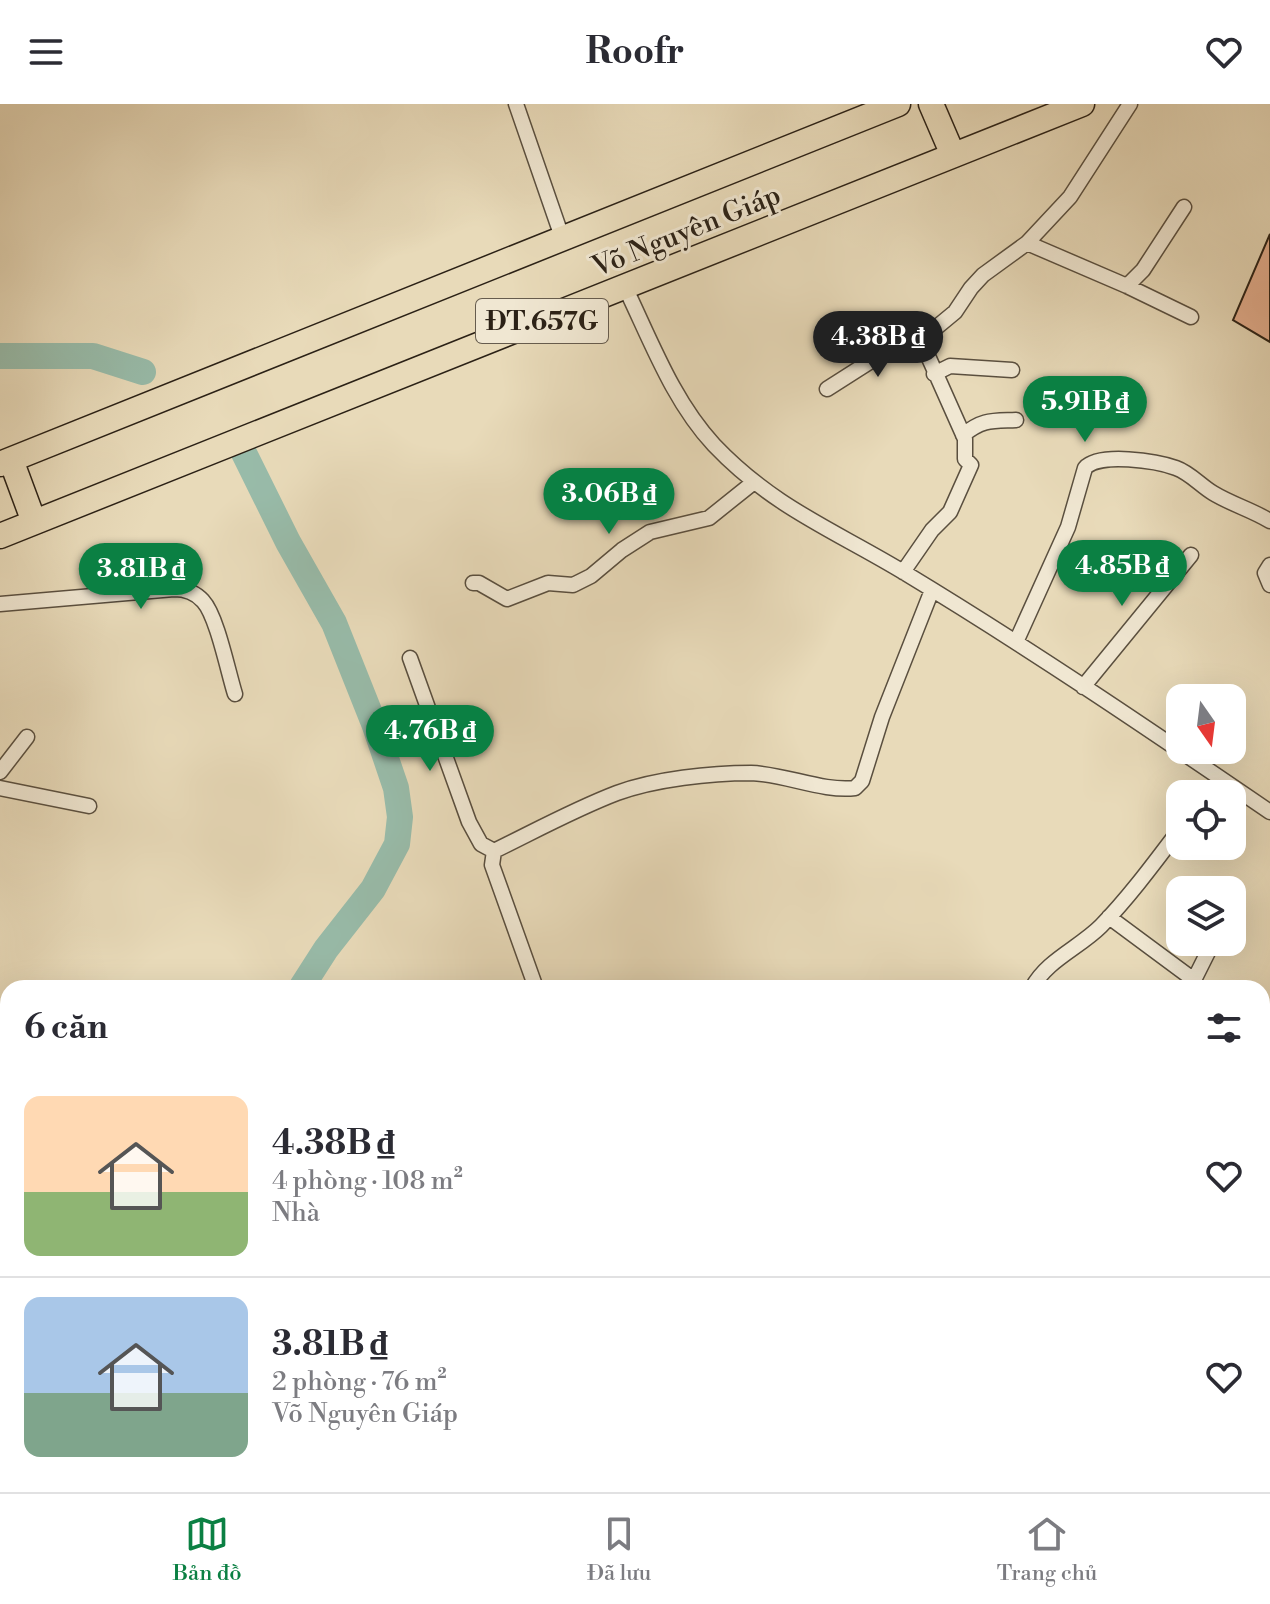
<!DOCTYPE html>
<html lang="vi">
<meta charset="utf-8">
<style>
body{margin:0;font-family:"Libre Bodoni",serif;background:#f7f7f7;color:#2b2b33;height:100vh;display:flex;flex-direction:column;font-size:30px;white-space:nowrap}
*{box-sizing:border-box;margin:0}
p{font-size:26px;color:#7c7c81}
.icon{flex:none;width:44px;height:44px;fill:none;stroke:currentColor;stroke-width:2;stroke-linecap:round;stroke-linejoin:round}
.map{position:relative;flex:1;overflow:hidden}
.details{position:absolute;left:0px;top:876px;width:1270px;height:512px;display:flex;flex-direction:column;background:#fff;border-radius:24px 24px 0 0;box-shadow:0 8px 32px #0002}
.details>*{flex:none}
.needle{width:52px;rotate:166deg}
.tools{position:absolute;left:1166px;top:580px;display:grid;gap:16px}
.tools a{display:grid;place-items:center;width:80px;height:80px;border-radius:16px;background:#fff;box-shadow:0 8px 32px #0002;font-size:40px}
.price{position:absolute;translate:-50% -68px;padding:0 18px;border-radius:28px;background:#0b8043;color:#fff;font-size:26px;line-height:52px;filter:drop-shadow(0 2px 4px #0008)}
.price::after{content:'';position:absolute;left:50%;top:48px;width:24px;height:18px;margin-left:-12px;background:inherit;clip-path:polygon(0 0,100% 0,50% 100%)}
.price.current{background:#222;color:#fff}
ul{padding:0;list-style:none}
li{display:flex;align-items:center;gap:24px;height:200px;padding:0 24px}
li+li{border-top:2px solid #e1e1e2}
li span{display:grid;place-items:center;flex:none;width:224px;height:160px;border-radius:16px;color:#555}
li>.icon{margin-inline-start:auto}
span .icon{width:96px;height:96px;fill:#fffc;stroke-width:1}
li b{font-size:34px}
h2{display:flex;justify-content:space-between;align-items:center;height:96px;padding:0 24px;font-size:34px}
header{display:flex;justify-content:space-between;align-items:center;height:104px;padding:0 24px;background:#fff;font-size:36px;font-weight:800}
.tab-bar{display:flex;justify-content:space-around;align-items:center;height:112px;border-top:2px solid #e1e1e2;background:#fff;font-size:22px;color:#7c7c81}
.tab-bar a{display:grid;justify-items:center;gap:4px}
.tab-bar .current{color:#0b8043}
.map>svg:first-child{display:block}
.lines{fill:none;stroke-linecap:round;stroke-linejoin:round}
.river{stroke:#98bba9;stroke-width:26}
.building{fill:#e5af8f;stroke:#2b2116;stroke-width:2}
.minor-casing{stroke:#5a4f3f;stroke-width:17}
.tertiary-casing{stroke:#5a4f3f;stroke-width:21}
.primary-casing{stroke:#2b2116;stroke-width:27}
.minor{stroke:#f0e7d2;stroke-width:14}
.tertiary{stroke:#f0e7d2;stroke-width:18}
.primary{stroke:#e8dab9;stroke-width:24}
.labels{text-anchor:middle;stroke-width:6;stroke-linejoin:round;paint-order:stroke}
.shield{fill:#f0e7d2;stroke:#665c4e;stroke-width:2}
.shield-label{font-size:26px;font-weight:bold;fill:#2b2116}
.street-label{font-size:28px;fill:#2b2116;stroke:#f0e7d2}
</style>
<header><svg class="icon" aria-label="menu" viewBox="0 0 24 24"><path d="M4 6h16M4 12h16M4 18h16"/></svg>Roofr<svg class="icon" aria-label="heart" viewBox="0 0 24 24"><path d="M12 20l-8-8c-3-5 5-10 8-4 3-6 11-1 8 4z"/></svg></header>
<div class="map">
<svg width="1270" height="1388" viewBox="0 0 1270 1388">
<rect width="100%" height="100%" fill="#e8dab9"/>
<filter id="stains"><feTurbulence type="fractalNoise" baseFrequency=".0025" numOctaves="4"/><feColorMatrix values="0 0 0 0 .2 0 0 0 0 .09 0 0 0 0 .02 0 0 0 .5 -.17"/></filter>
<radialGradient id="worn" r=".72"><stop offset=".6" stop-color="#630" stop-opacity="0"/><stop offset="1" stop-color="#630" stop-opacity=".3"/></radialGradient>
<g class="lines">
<!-- river -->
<path class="river" d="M 0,252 L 93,252 L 143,268
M 241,343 L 288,438 L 334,519 L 375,622 L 396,684 L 400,713 L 397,740 L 373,785 L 326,845 L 301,884
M 709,1380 L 720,1388"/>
</g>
<!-- building -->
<path class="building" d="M 1270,130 L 1270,238 L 1233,216 Z"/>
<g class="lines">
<!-- minor casing -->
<g class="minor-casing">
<path id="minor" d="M 516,0 L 562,133
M 1027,139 L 1127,182 L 1191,213
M 1127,182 L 1143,166 L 1184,103
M 625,183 C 651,237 673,297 714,341 C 774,404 834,426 905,469 C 1029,544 1150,626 1270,708
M 934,270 L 950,262 L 1012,266
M 827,285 L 896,241 L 913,235 L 925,237
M 963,331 C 983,315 992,317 1016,316
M 1270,461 L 1265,469 L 1270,481
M 903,468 L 932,426 L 950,408 L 971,361 L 965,355 L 965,335 L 924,243 L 926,232 L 955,208 L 971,184 L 983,171 L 1027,139 L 1070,93 L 1130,0
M 473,479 L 479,479 L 507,495 L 548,479 L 573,481 L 591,472 L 622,446 L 650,428 L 709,414 L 754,378
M 0,500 L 174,485 C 186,485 195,488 203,497 C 217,512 228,568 235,590
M 1016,538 L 1068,423 L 1085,364 C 1099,348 1157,357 1176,364 C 1190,369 1200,381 1213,389 C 1231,400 1252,406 1270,417
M 410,554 L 469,718 L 481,740 L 494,747
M 1083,583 L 1191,451
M 0,668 L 27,633
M 0,684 L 89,702
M 1207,690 L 1220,674
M 1109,813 L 1194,876 L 1191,884
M 1194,876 L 1213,838
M 536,884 L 492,761 L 494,747 C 535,727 575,705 617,689 C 655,675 711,669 751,669 C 785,670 823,688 855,684 L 862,677 L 882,613 L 932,486
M 1032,884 C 1047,856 1079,844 1101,822 C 1130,792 1155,758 1180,725
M 1262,1010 L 1270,1013
M 0,1151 L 8,1148
M 1262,1300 L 1270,1302
M 0,1350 L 8,1355
M 218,1388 L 248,1380
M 1187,1388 L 1188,1380"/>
</g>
<!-- tertiary casing -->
<g class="tertiary-casing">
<path id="tertiary" d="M 0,1036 L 8,1050
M 135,1380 L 138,1388"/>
</g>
<!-- primary casing -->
<g class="primary-casing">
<path id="primary" d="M 931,0 L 953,51
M 11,356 L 34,418
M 0,360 L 898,0
M 0,432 L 1082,0"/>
</g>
<!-- minor -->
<use href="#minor" class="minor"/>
<!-- tertiary -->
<use href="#tertiary" class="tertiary"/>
<!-- primary -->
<use href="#primary" class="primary"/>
</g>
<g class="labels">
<!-- shield labels -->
<rect class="shield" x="476" y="195" width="132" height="44" rx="6"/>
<g class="shield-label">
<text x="542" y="226">ĐT.657G</text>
</g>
<!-- street labels -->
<g class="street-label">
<text transform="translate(686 126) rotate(-22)" y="10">Võ Nguyên Giáp</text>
</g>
</g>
<rect width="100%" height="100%" filter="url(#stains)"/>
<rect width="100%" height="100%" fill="url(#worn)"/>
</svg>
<div class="tools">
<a><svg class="needle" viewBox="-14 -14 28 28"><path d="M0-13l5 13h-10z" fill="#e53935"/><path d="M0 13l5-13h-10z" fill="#7c7c81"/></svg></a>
<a><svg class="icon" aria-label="locate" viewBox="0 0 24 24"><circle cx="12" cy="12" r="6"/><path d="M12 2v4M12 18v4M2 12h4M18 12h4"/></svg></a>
<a><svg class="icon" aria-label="layers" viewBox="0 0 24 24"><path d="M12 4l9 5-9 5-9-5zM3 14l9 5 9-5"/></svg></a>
</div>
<b class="price current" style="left:878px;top:275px">4.38B ₫</b>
<b class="price" style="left:1085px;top:340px">5.91B ₫</b>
<b class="price" style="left:609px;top:432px">3.06B ₫</b>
<b class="price" style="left:1122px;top:504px">4.85B ₫</b>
<b class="price" style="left:141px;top:507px">3.81B ₫</b>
<b class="price" style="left:430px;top:669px">4.76B ₫</b>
<section class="details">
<h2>6 căn<svg class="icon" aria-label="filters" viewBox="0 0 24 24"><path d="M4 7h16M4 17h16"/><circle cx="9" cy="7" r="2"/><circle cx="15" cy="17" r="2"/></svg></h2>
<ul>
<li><span style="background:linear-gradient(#ffd9b3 60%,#8fb573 0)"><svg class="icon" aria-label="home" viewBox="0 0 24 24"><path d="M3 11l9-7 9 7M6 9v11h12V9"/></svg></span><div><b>4.38B ₫</b><p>4 phòng · 108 m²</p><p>Nhà</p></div><svg class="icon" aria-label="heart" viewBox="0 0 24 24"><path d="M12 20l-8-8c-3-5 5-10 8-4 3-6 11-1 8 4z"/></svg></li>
<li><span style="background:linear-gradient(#a9c7e8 60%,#7fa58c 0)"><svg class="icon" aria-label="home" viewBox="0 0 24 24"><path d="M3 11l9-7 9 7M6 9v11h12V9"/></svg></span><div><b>3.81B ₫</b><p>2 phòng · 76 m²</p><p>Võ Nguyên Giáp</p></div><svg class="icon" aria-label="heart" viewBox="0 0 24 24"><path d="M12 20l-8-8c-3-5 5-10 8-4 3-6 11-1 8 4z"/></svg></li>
</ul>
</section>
</div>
<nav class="tab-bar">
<a class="current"><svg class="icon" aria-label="map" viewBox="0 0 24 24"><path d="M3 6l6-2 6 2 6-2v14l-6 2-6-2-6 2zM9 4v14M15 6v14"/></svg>Bản đồ</a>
<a><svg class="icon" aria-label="saved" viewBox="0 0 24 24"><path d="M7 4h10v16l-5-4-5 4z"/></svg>Đã lưu</a>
<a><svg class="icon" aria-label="home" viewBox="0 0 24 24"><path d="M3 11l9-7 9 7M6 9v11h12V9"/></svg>Trang chủ</a>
</nav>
